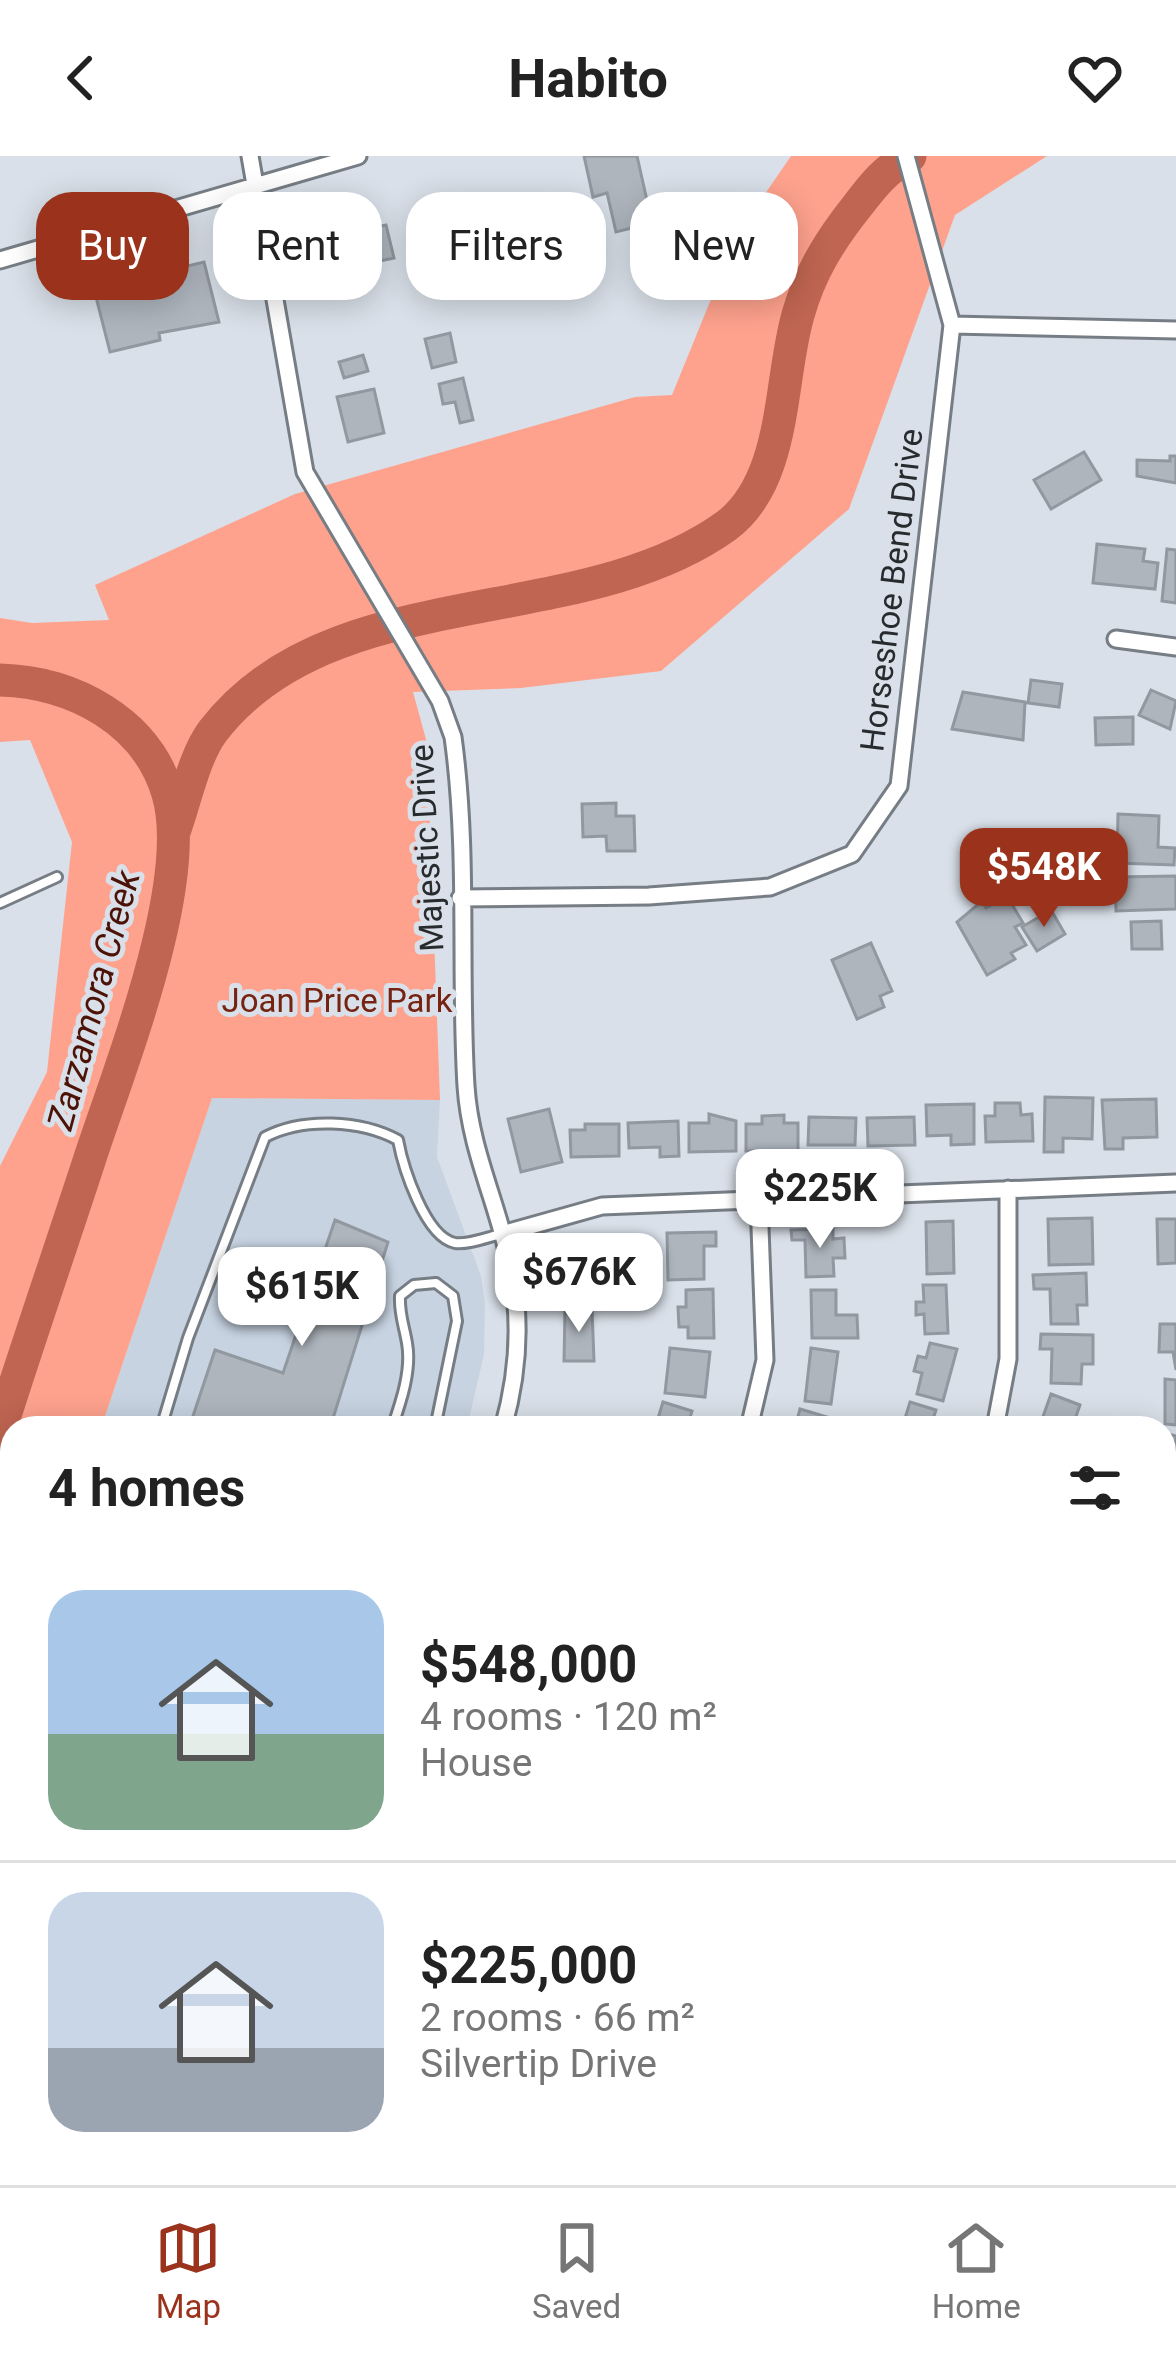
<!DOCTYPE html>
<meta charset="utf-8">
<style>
body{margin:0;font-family:Roboto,sans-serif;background:#f6f6f6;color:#222;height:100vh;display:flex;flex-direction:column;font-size:45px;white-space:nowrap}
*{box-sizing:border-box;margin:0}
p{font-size:39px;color:#767676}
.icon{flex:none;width:66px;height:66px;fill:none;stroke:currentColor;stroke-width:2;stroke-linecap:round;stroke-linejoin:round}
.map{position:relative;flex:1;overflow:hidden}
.panel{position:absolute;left:0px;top:1260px;width:1176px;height:771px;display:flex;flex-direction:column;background:#fff;border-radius:36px 36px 0 0;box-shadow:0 6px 30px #0003}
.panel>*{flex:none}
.top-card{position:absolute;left:36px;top:36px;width:1104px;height:108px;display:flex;gap:24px}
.price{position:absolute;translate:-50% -102px;padding:0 27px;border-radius:24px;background:#fff;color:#222;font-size:39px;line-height:78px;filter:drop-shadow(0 3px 6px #0008)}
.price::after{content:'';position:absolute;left:50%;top:72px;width:36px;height:27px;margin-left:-18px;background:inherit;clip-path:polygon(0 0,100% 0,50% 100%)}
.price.selected{background:#9b331c;color:#fff}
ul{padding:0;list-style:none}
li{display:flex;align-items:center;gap:36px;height:300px;padding:0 48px}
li+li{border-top:3px solid #e0e0e0}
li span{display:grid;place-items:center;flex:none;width:336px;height:240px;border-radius:36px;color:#555}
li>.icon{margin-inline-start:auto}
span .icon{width:144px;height:144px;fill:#fffc;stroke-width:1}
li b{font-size:51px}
h2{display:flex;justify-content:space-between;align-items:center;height:144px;padding:0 48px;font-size:51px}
.tag{padding:0 42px;border-radius:36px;background:#fff;box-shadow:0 6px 30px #0003;font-size:42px;line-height:108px}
.tag.selected{background:#9b331c;color:#fff}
header{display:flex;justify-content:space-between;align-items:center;height:156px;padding:0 48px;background:#fff;font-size:54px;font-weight:700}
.tab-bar{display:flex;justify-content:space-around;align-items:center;height:168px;border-top:3px solid #e0e0e0;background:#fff;font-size:33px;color:#767676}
.tab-bar a{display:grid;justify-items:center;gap:6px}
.tab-bar .selected{color:#9b331c}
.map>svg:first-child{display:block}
.built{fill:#c7d3e1}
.green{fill:#fea28d}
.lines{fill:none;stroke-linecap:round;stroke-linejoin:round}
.river{stroke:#bf6551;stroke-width:33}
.building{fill:#aeb5bd;stroke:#9198a0;stroke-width:3}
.service-casing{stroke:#767d84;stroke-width:14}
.minor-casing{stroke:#767d84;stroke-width:21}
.service{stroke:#fff;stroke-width:8}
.minor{stroke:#fff;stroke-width:15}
.labels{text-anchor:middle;stroke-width:10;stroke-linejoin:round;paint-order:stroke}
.street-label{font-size:33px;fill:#282b2e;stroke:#d9e0e9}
.park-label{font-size:33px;fill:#762311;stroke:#d9e0e9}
.water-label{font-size:36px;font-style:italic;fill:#4c1206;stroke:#d9e0e9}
</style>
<header><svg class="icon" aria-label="back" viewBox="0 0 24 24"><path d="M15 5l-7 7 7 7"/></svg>Habito<svg class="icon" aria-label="heart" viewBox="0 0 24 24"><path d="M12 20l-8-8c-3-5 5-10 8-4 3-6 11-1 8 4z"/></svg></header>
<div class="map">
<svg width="1176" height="2029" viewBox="0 0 1176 2029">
<rect width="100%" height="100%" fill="#d9e0e9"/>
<!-- built -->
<path class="built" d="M 212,942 L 440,944 L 437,1001 L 481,1120 L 485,1148 L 484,1198 L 467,1272 L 101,1272 Z
M 165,2019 L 487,2019 L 490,2029 L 169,2029 Z"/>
<!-- green -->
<path class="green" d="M 791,0 L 1047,0 L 955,59 L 849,353 L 661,515 L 521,532 L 413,536 L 427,587 L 440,944 L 212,942 L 101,1272 L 12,1272 L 12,1536 L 0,1572 L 0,1010 L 47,916 L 72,686 L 30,584 L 0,586 L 0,462 L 32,467 L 109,464 L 95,429 L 295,338 L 635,241 L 672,239 L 738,77 Z
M 0,1639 L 12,1667 L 12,2019 L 162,2019 L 167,2029 L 0,2029 Z"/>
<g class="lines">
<!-- river -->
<path class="river" d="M 0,524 C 73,526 147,565 168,638 C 194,726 120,911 91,999 C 61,1091 29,1183 0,1275
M 174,676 C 185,646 194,600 213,575 C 330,422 579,476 726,370 C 787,325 779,224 798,159 C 810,116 830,84 858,49 C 874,28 886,13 910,0
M 0,1857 L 12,1883
M 75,2019 L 80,2029"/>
</g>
<!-- building -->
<path class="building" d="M 584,0 L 637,0 L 652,67 L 616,76 L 607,37 L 593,41 Z
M 493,55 L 504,98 L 467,107 L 463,92 L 443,97 L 436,69 Z
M 362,69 L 363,74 L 386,69 L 394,102 L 311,119 L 304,91 L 348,81 L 346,72 Z
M 204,106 L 219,166 L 159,177 L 160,184 L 110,196 L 95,137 L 171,131 L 169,124 L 185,120 L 183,111 Z
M 450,177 L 456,206 L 432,212 L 425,183 Z
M 363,199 L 368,215 L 344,222 L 339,206 Z
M 463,222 L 473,264 L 460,267 L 455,246 L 443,248 L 439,228 Z
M 374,233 L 384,277 L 348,286 L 337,241 Z
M 1084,296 L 1101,324 L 1051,353 L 1034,324 Z
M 1170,300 L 1176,300 L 1176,327 L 1137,320 L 1137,304 L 1170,305 Z
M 1097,388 L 1145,393 L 1143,405 L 1158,407 L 1155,433 L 1093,427 Z
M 1167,393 L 1176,394 L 1176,447 L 1162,445 Z
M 1031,524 L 1062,528 L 1059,551 L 1028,547 Z
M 1151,534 L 1176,545 L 1170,573 L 1139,559 Z
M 963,536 L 1025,546 L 1023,584 L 952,573 Z
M 1133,561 L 1133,588 L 1096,589 L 1095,562 Z
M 616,647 L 616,660 L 634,660 L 635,695 L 607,695 L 606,680 L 583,681 L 582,648 Z
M 1118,658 L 1159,660 L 1158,691 L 1175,692 L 1174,709 L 1117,707 Z
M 1089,686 L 1089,714 L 1053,708 L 1052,687 Z
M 1176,720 L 1176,753 L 1116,755 L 1115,721 Z
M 1007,740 L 1023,767 L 1015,771 L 1026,789 L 1011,797 L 1015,803 L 987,819 L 957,766 L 982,745 L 986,752 Z
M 1051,754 L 1065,778 L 1037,795 L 1022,771 Z
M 1161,765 L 1162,793 L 1132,793 L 1131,766 Z
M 871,787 L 892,835 L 880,840 L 884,851 L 857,863 L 832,804 Z
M 1045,941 L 1093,942 L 1092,983 L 1063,982 L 1063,996 L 1044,996 Z
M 1156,943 L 1157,981 L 1123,982 L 1123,993 L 1105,993 L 1102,944 Z
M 995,947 L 1020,947 L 1021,959 L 1032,958 L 1033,985 L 986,986 L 985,960 L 995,960 Z
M 974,948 L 974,988 L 951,989 L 951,979 L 927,980 L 926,949 Z
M 549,953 L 562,1006 L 521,1016 L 508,963 Z
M 709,958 L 736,965 L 736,995 L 689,996 L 689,967 L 709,967 Z
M 784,959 L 784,967 L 798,967 L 798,995 L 746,995 L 746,968 L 762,968 L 762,960 Z
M 809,961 L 856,962 L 855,989 L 808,989 Z
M 914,961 L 915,989 L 868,990 L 867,962 Z
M 678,965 L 679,1000 L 660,1001 L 660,991 L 629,992 L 628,967 Z
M 585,968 L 619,968 L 619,1000 L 571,1001 L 570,974 L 585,974 Z
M 1092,1062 L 1093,1108 L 1049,1109 L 1048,1063 Z
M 1157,1063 L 1176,1063 L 1176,1107 L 1158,1108 Z
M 335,1064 L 388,1086 L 330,1272 L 189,1272 L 215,1194 L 283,1217 Z
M 953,1065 L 954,1117 L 927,1118 L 926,1066 Z
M 833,1073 L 833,1083 L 844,1082 L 845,1102 L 833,1102 L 834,1120 L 806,1121 L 805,1084 L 792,1084 L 791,1074 Z
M 716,1076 L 716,1090 L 704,1090 L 704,1123 L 668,1124 L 667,1077 Z
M 602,1098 L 603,1140 L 560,1141 L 560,1112 L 545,1112 L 545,1099 Z
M 1086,1117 L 1087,1149 L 1077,1149 L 1078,1168 L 1051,1168 L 1050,1133 L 1034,1133 L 1033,1119 Z
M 923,1129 L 946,1129 L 948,1177 L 925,1178 L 924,1158 L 916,1159 L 916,1146 L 924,1146 Z
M 713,1133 L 714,1182 L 688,1182 L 688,1171 L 679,1171 L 678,1151 L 686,1151 L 686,1134 Z
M 811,1134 L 836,1134 L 836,1159 L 857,1159 L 858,1182 L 812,1182 Z
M 565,1153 L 592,1153 L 594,1205 L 564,1205 Z
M 1160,1168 L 1176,1168 L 1176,1214 L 1173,1196 L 1159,1196 Z
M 1041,1178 L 1093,1179 L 1093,1208 L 1082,1208 L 1081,1228 L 1051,1227 L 1052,1193 L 1040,1193 Z
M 930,1187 L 957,1193 L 943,1245 L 917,1238 L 922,1217 L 914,1215 L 918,1200 L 926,1202 Z
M 670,1192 L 710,1196 L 705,1241 L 665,1237 Z
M 811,1192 L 838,1196 L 831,1248 L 805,1245 Z
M 1165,1223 L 1176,1224 L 1176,1269 L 1165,1268 Z
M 1051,1238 L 1080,1249 L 1072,1272 L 1039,1272 Z
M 663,1246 L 692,1255 L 687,1272 L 655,1272 Z
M 910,1246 L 936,1254 L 930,1272 L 902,1272 Z
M 800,1253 L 827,1261 L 823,1272 L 795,1272 Z
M 1164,1277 L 1176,1280 L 1173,1327 L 1164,1324 Z
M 562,2019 L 614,2019 L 612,2029 L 585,2029 Z
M 627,2019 L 673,2019 L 673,2029 L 627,2029 Z
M 683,2019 L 735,2019 L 735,2029 L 683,2029 Z"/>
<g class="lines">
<!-- service casing -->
<g class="service-casing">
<path id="service" d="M 0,747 L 57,721
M 161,1272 L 188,1182 L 265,981 C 303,961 361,964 398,984 C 403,1011 425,1081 455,1087 C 468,1089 488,1081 501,1078
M 392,1272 C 401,1246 412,1214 407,1187 C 404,1169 399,1158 400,1140 L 414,1129 L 436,1127 L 453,1140 L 457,1165 L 435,1272"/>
</g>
<!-- minor casing -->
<g class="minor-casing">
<path id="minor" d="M 250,0 L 305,316 L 440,545 L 453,581 C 469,696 459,815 466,930 C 470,994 498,1048 510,1108 C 522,1163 518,1219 503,1272
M 0,104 L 358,0
M 952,169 L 1176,174
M 1116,483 L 1176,491
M 460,742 L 649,740 L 770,731 L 852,698 L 899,630 L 952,169 L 906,0
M 502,1078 L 602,1050 L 1176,1027
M 749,1272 L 765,1204 L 759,1045
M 995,1272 L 1008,1203 L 1008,1033
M 1164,1490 L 1176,1457
M 1164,1765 L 1176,1764
M 514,2019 L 518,2029
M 857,2029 L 857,2019
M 1135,2029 L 1135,2019"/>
</g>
<!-- service -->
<use href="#service" class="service"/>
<!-- minor -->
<use href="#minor" class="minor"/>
</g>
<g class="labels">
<!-- street labels -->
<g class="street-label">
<text transform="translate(891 434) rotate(-83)" y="12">Horseshoe Bend Drive</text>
<text transform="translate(426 692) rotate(-93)" y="12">Majestic Drive</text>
</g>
<!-- park labels -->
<g class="park-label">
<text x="337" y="856">Joan Price Park</text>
</g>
<!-- water labels -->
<g class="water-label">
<text transform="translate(93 844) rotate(-75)" y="13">Zarzamora Creek</text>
</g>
</g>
</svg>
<b class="price selected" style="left:1044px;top:774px">$548K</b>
<b class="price" style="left:820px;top:1095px">$225K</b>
<b class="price" style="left:579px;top:1179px">$676K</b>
<b class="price" style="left:302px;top:1193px">$615K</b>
<div class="top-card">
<a class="tag selected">Buy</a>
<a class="tag">Rent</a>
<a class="tag">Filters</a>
<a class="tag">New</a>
</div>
<section class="panel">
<h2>4 homes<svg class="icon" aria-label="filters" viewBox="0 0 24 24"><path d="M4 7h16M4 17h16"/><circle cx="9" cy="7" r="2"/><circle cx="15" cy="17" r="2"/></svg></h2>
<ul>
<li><span style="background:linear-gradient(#a9c7e8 60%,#7fa58c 0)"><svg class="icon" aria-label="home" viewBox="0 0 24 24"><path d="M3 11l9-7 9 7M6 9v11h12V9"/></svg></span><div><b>$548,000</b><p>4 rooms · 120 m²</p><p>House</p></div></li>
<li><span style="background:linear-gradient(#c9d6e8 65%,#9aa5b1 0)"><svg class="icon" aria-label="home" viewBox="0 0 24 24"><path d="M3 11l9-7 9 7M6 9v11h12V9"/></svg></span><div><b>$225,000</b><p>2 rooms · 66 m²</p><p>Silvertip Drive</p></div></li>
</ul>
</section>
</div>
<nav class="tab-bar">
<a class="selected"><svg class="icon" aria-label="map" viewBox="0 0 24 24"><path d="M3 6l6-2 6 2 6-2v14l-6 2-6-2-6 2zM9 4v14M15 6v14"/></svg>Map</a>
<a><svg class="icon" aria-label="saved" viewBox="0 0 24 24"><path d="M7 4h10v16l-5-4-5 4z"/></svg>Saved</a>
<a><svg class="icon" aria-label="home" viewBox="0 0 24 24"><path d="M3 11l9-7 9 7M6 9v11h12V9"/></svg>Home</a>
</nav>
